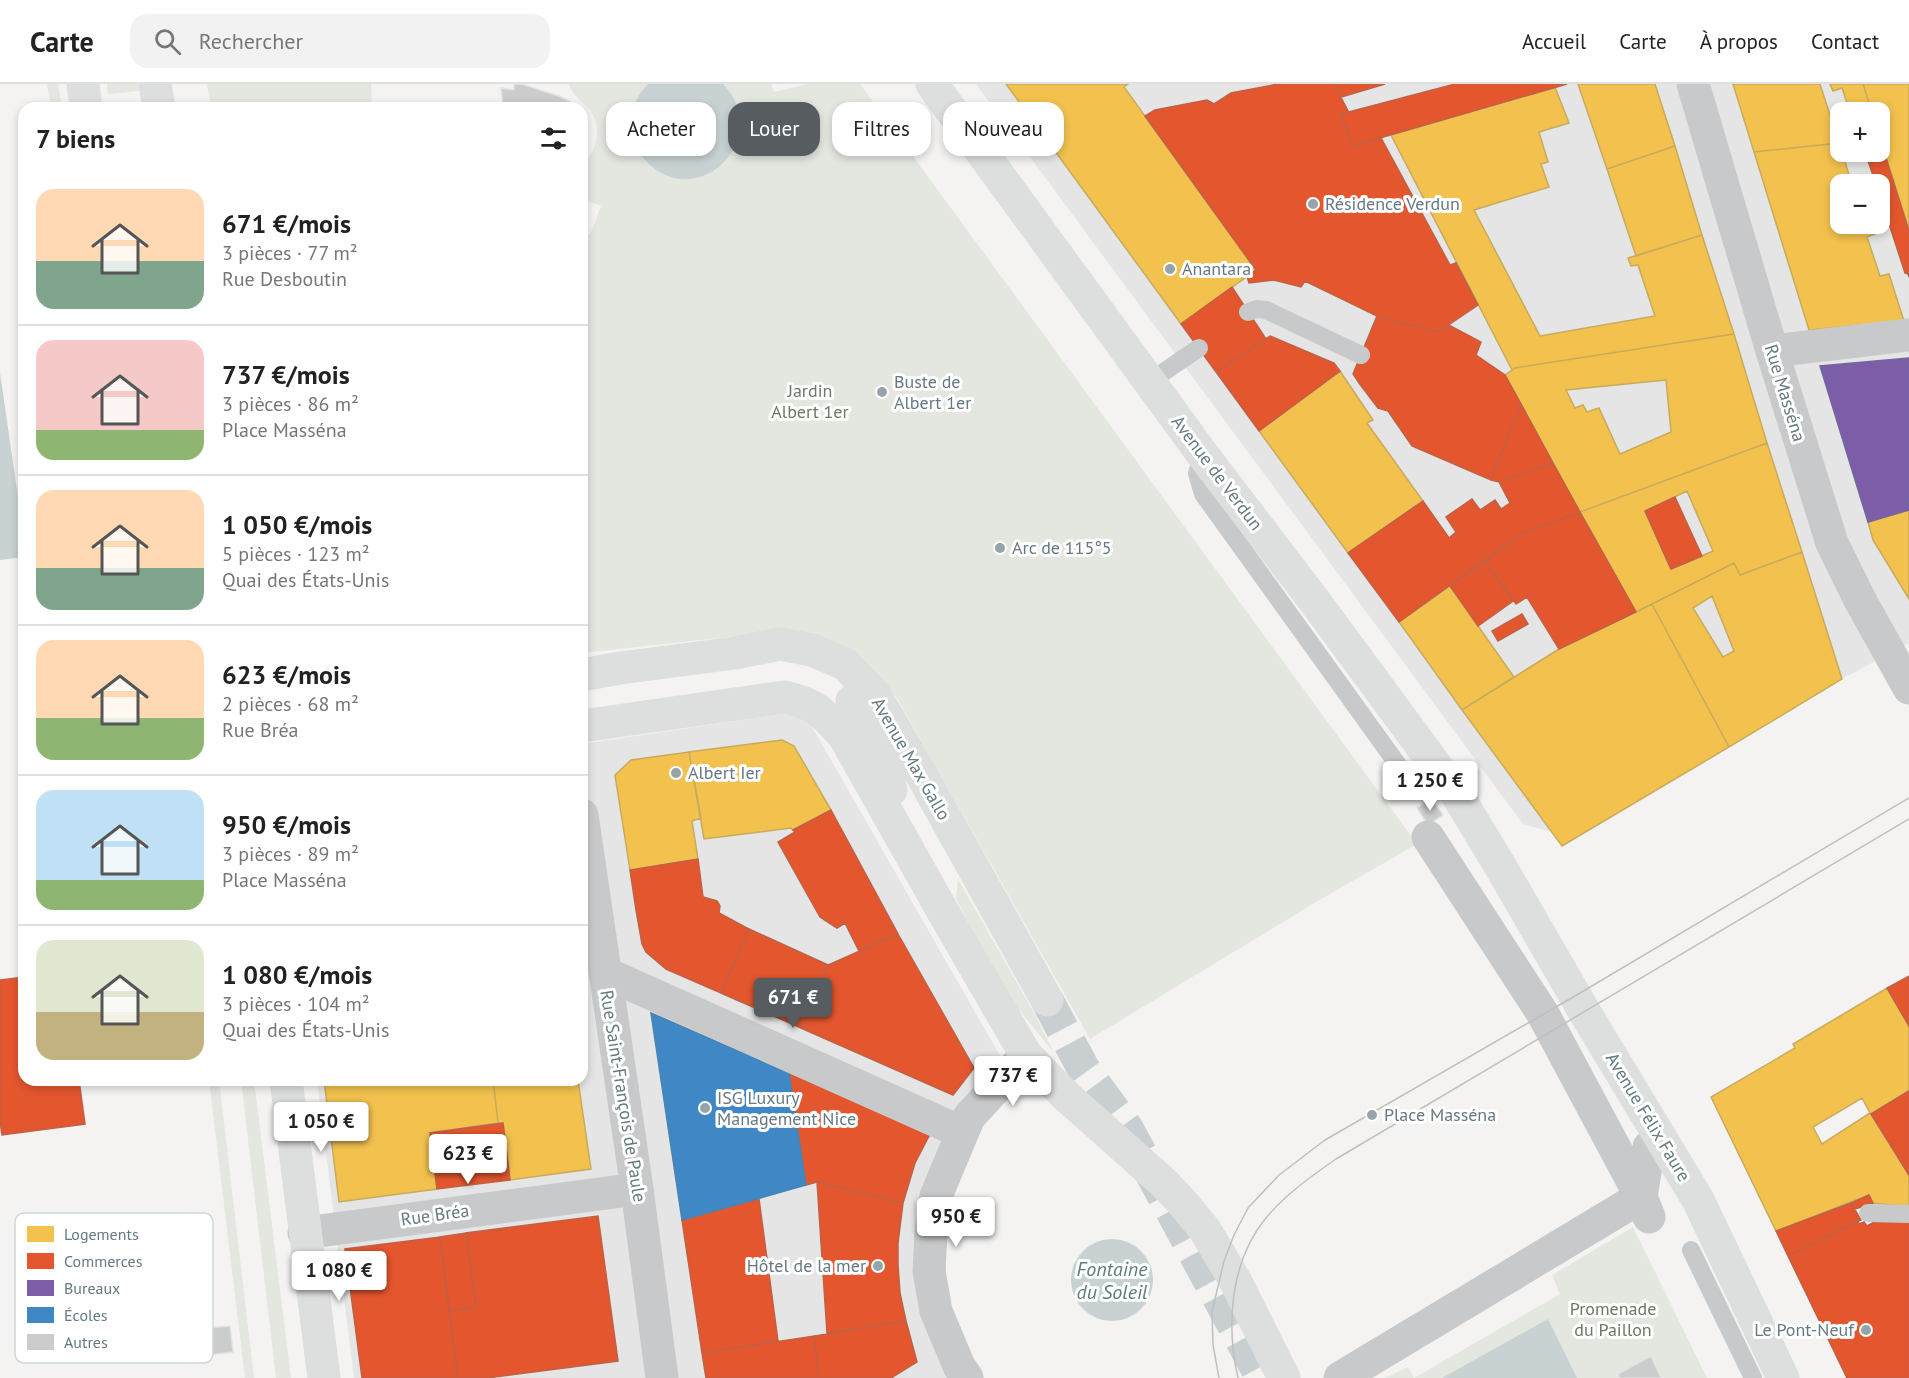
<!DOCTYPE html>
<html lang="fr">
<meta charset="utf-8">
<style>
body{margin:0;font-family:"PT Sans",sans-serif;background:#f2f2f2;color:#222;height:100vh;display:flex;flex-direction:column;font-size:22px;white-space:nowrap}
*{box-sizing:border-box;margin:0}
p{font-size:20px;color:#767676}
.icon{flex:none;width:33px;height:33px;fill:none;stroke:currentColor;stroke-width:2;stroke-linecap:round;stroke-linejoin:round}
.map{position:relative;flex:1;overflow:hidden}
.details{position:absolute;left:18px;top:18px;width:570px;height:984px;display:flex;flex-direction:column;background:#fff;border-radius:18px;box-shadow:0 3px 9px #0003}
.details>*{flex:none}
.banner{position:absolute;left:606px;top:18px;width:570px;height:54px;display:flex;gap:12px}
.buttons{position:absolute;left:1830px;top:18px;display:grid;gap:12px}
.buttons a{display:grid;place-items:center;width:60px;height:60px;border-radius:12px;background:#fff;box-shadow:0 3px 9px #0003;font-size:30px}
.price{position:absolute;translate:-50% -51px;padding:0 14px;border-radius:6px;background:#fff;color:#222;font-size:20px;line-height:39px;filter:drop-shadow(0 2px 3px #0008)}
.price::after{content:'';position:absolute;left:50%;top:36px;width:18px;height:14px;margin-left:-9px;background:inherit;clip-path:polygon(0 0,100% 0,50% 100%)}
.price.on{background:#565c5f;color:#fff}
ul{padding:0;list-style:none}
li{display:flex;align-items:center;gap:18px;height:150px;padding:0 18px}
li+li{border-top:2px solid #e0e0e0}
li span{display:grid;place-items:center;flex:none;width:168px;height:120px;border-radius:18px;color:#555}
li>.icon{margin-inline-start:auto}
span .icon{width:72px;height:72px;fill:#fffc;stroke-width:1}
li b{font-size:26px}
h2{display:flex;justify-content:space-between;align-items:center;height:72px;padding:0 18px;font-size:26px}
.pill{padding:0 21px;border-radius:18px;background:#fff;box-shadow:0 3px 9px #0003;font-size:21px;line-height:54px}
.pill.on{background:#565c5f;color:#fff}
header{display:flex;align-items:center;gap:36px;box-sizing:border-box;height:84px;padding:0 30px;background:#fff;border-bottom:2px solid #e0e0e0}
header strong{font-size:28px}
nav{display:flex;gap:33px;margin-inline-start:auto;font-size:21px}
.search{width:420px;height:54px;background:#f2f2f2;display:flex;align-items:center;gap:15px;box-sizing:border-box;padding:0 21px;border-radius:18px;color:#767676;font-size:22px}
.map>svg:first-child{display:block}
.built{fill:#e4e5e4;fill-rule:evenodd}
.green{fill:#e4e6e0}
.water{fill:#c8d2d3}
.homes{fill:#f2c14e;stroke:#c7ab5d;stroke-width:1.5;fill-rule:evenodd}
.shops{fill:#e4572e;stroke:#be6147;stroke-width:1.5}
.offices{fill:#7b5ea7;stroke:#74669c;stroke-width:1.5}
.schools{fill:#3f88c5;stroke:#4a84b1;stroke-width:1.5}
.building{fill:#cbcccc;stroke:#e3e2e2;stroke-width:1.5}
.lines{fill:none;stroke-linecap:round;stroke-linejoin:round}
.primary-tunnel{stroke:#c9ced0;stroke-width:33;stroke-dasharray:33 16;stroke-linecap:butt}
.lane{stroke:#c8c9ca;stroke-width:18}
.street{stroke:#c8c9ca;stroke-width:33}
.secondary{stroke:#dddede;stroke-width:33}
.primary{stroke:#dddede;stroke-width:33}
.tram{stroke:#bec0c0;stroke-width:1.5}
.poi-dot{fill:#96a4a9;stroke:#fff;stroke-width:2}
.labels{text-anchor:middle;stroke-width:6;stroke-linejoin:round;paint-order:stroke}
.poi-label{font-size:18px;fill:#647981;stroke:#fff;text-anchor:start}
.park-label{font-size:18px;fill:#6a7963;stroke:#fff}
.street-label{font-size:18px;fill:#647981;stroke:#fff}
.water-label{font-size:20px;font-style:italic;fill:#5f7b7f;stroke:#fff}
.key{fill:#fff;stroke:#d0d7d9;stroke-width:1.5}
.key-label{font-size:16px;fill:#647981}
</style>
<header>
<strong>Carte</strong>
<div class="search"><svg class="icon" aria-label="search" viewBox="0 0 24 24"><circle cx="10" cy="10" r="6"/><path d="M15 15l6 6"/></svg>Rechercher</div>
<nav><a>Accueil</a><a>Carte</a><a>À propos</a><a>Contact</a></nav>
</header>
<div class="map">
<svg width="1909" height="1294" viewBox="0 0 1909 1294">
<rect width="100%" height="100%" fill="#f4f3f2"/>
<!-- built -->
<path class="built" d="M 976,0 L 1909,0 L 1909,559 L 1842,595 L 1562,762 L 1552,748 L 1523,740 ZM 1840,28 L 1880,28 L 1880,68 L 1840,68 ZM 1840,100 L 1880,100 L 1880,140 L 1840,140 Z
M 803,627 L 1019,1005 L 980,1042 L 959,1085 L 945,1142 L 946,1195 L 951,1223 L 971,1274 L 984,1294 L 354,1294 L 317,996 L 582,996 L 582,660 Z"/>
<!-- green -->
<path class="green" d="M 47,0 L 58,0 L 62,24 L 51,24 Z
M 107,0 L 138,0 L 139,7 L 108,10 Z
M 207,0 L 371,0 L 372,24 L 211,24 Z
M 569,0 L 771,0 L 774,8 L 807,0 L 860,0 L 1417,760 L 1316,818 L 1090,955 L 897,614 L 873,587 L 824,554 L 794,546 L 582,569 L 582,160 L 592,146 L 601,122 L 582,115 C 582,105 579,91 582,81 C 584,77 589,74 591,70 C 597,60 599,44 594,33 C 588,19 573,15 569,0 Z
M 958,795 L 1032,925 L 1054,969 L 1004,907 L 956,815 Z
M 209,996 L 219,996 L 254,1294 L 245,1294 Z
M 241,996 L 254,996 L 291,1294 L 276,1294 Z
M 1633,1143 L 1707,1294 L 1385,1294 L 1408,1283 L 1414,1294 L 1560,1210 L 1552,1191 Z"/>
<!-- water -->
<path class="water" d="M 648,0 L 723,0 C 773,51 703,127 650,81 C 641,73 634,62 632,50 C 628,32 635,13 648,0 Z
M 0,289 L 24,454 L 24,473 L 0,476 Z
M1071 1196a41 41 0 1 1 82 0a41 41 0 1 1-82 0Z
M 1548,1235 L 1577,1294 L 1442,1294 Z"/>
<!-- homes -->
<path class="homes" d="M 1006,0 L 1128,0 L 1124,3 L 1256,186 L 1181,240 Z
M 1578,0 L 1655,0 L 1675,62 L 1607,85 Z
M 1733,0 L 1820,0 L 1839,59 L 1754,68 Z
M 1830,0 L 1863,0 L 1872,28 L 1850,28 L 1842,4 L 1833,7 Z
M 1863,0 L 1909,0 L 1909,147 L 1880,53 L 1880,28 L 1872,28 Z
M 1555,3 L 1569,39 L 1539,48 L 1548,78 L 1541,80 L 1549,103 L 1474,126 L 1540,252 L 1655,232 L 1638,181 L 1631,182 L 1628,174 L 1702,151 L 1734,250 L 1515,284 L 1512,286 L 1391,51 Z
M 1839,59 L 1852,100 L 1840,100 L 1840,140 L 1864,140 L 1865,143 L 1872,142 L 1875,150 L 1867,153 L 1880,192 L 1889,190 L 1904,237 L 1809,246 L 1754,68 Z
M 1675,62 L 1702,151 L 1636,172 L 1607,85 Z
M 1734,250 L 1767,359 L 1580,428 L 1505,291 L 1515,284 ZM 1666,296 L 1671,348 L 1620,370 L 1599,324 L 1587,328 L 1583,321 L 1575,324 L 1566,306 Z
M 1340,287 L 1373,336 L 1367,339 L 1423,417 L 1348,469 L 1259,347 Z
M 1767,359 L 1802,468 L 1740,491 L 1734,479 L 1636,528 L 1580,428 ZM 1687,407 L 1713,467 L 1671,485 L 1645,427 Z
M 1909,426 L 1909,515 L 1873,456 L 1868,438 Z
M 1802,468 L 1842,595 L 1729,663 L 1652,520 L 1734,479 L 1740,491 ZM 1712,512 L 1734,567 L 1723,573 L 1693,524 Z
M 1450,502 L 1514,593 L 1462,626 L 1399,538 Z
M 1652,520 L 1729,663 L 1562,762 L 1462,626 L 1559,565 Z
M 782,656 L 794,662 L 831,726 L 793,746 L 791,744 L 704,755 L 689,668 Z
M 689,668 L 701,734 L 692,737 L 698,775 L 630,786 L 615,691 L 631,676 Z
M 1887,904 L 1909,942 L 1909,1007 L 1871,1030 L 1909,1091 L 1909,1123 L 1873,1119 L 1869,1111 L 1776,1147 L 1711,1013 L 1795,964 L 1793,960 ZM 1862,1014 L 1870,1029 L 1822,1060 L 1813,1043 Z
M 324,996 L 493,996 L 498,1039 L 430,1049 L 437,1105 L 339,1118 Z
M 493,996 L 578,996 L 591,1085 L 510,1096 L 503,1039 L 498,1039 Z"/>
<!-- shops -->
<path class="shops" d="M 1278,0 L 1334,0 L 1349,29 L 1341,30 L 1352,62 L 1381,54 L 1450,181 L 1456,179 L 1478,221 L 1438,248 L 1377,232 L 1305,197 L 1301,203 L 1274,196 L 1249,199 L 1247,192 L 1256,186 L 1145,32 L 1155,26 L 1207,16 L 1214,20 L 1231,9 Z
M 1334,0 L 1385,0 L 1341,13 Z
M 1455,0 L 1567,0 L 1352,62 L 1341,30 Z
M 1884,68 L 1909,147 L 1909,193 L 1907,188 L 1905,189 L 1880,112 L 1880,100 L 1876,100 L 1867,74 Z
M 1232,203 L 1266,255 L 1216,288 L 1181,240 Z
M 1377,232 L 1438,248 L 1449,241 L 1481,258 L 1476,271 L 1505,291 L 1521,320 L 1491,396 L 1412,362 L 1388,327 L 1378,324 L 1359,299 L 1353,290 Z
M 1270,252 L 1334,279 L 1340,287 L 1259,347 L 1216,288 Z
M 1521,320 L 1553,379 L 1499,398 L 1491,396 Z
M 1553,379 L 1580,428 L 1521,450 L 1399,538 L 1348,469 L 1423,417 L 1449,454 L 1456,448 L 1446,433 L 1472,415 L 1480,426 L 1495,416 L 1501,425 L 1510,419 L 1499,398 Z
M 1675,413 L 1702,472 L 1671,485 L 1645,427 Z
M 1580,428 L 1636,528 L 1559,565 L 1527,513 L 1516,520 L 1485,477 L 1521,450 Z
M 1485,477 L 1513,517 L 1478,542 L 1450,502 Z
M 1522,530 L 1528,540 L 1498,557 L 1492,547 Z
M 831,726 L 898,850 L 859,867 L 845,839 L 837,844 L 820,833 L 778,758 L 795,748 L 793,746 Z
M 698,775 L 703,813 L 717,817 L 720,822 L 719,829 L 749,845 L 721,909 L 666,885 L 646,868 L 642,860 L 636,826 L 630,786 Z
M 749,845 L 828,881 L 801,944 L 721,909 Z
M 898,850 L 974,984 L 953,1011 L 801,944 L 828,881 Z
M 1909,892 L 1909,942 L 1887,904 Z
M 24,893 L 24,996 L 79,996 L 85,1040 L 2,1051 L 0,1037 L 0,896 Z
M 789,989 L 930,1050 L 915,1079 L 903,1119 L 817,1098 L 806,1101 Z
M 1909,1007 L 1909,1091 L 1871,1030 Z
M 503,1039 L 510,1096 L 437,1105 L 430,1049 Z
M 817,1098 L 903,1119 L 898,1159 L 898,1181 L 900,1209 L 906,1237 L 827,1249 Z
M 1869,1111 L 1873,1119 L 1855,1125 L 1851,1119 Z
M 759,1115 L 778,1257 L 702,1269 L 682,1136 Z
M 1851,1119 L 1861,1136 L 1788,1172 L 1776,1147 Z
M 598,1132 L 618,1277 L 487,1294 L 458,1294 L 449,1227 L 476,1223 L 466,1149 Z
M 1878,1136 L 1909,1137 L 1909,1294 L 1847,1294 L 1788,1172 L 1858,1137 L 1859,1140 L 1864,1138 L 1867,1142 Z
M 466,1149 L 476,1223 L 449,1227 L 440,1153 Z
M 440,1153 L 458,1294 L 362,1294 L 345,1165 Z
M 906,1237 L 917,1278 L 891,1294 L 819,1294 L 814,1252 Z
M 814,1252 L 819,1294 L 706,1294 L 702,1269 Z"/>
<!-- offices -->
<path class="offices" d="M 1909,274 L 1909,426 L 1868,438 L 1820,282 Z"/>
<!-- schools -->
<path class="schools" d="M 651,929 L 789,989 L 806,1101 L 682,1136 Z"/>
<!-- building -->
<path class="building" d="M 514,0 L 521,0 L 559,12 L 573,19 L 574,24 L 503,24 L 501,4 L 514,6 Z
M 1431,714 L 1443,731 L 1428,741 L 1417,724 Z
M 230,1242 L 233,1268 L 209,1271 L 206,1244 Z
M 1651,1272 L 1661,1294 L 1619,1294 L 1618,1290 Z"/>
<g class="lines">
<!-- primary-tunnel -->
<path class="primary-tunnel" d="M 1047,916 L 1083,984 L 1128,1046 L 1262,1294"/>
<!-- lane -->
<path class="lane" d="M 1248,228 L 1257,225 L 1266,226 L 1361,271
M 1149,298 L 1199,264
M 1203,371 L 1197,389 L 1203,410 L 1416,706
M 1868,1129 L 1909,1130
M 1691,1166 L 1753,1294"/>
<!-- street -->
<path class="street" d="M 1693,0 L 1772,267 L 1832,459 L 1860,516 L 1909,604
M 1772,267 L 1909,251
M 582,731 L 637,1105 L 662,1294
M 1428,753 L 1543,930 L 1641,1113 L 1649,1133
M 605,889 L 961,1048
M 304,1149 L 637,1105
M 967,1294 L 959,1282 L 936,1227 L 929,1187 L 931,1149 L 936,1112 L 969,1033 L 1026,971
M 1340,1294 L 1641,1113 L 1649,1063"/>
<!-- secondary -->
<path class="secondary" d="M 286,996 L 324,1294"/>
<!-- primary -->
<path class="primary" d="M 83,0 L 86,24
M 155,0 L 159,24
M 932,0 L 1203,371 L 1316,519 L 1456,709 L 1499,780 L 1584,927 L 1698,1116 L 1783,1294
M 582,591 L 620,584 L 735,569 L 780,560 L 812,566 L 845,580 L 875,611 L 920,688 L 1047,916
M 852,617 C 872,643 881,675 891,706
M 582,642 L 785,613 C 816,620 823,629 844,652 L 946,833 L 1026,971 L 1066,1012 L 1164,1099 L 1182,1118 L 1205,1146 L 1236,1198 L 1284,1294"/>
<!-- tram -->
<path class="tram" d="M 1219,1294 L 1213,1261 L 1212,1228 L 1224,1177 L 1234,1151 L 1248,1124 L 1279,1091 L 1325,1056 L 1575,912 L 1909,714
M 1238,1294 C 1226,1241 1230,1179 1265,1135 C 1285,1111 1310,1093 1336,1075 L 1909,735"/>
</g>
<!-- markers -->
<g class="poi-dot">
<circle cx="1313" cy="120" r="6"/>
<circle cx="1170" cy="185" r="6"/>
<circle cx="882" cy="308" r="6"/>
<circle cx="1000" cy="464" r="6"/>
<circle cx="676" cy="689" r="6"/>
<circle cx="705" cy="1024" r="6"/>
<circle cx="1372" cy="1031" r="6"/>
<circle cx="878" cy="1182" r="6"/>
<circle cx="1866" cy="1246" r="6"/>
</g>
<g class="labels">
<!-- poi labels -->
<g class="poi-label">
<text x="1325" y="126">Résidence Verdun</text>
<text x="1182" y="191">Anantara</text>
<text x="894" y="304">Buste de<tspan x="894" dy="21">Albert 1er</tspan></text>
<text x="1012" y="470">Arc de 115°5</text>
<text x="688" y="695">Albert Ier</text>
<text x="717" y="1020">ISG Luxury<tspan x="717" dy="21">Management Nice</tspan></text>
<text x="1384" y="1037">Place Masséna</text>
<text x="866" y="1188" text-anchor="end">Hôtel de la mer</text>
<text x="1854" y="1252" text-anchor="end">Le Pont-Neuf</text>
</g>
<!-- park labels -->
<g class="park-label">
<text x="810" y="313">Jardin<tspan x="810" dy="21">Albert 1er</tspan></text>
<text x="1613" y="1231">Promenade<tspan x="1613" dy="21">du Paillon</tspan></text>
</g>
<!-- street labels -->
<g class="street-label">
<text transform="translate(1785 309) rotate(73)" y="6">Rue Masséna</text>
<text transform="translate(1217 389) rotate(53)" y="6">Avenue de Verdun</text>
<text transform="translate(911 675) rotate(60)" y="6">Avenue Max Gallo</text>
<text transform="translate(623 1012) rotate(81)" y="6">Rue Saint-François de Paule</text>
<text transform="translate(1648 1033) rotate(59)" y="6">Avenue Félix Faure</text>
<text transform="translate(435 1131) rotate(-8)" y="6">Rue Bréa</text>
</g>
<!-- water labels -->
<g class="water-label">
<text x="1112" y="1192">Fontaine<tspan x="1112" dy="23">du Soleil</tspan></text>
</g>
</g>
<!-- legend -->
<rect x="15" y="1129" width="198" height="150" rx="9" class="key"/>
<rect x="27" y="1142" width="27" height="16" fill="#f2c14e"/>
<rect x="27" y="1169" width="27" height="16" fill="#e4572e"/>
<rect x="27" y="1196" width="27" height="16" fill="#7b5ea7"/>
<rect x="27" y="1223" width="27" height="16" fill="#3f88c5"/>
<rect x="27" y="1250" width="27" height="16" fill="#cbcccc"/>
<g class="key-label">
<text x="64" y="1156">Logements</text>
<text x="64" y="1183">Commerces</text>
<text x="64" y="1210">Bureaux</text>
<text x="64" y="1237">Écoles</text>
<text x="64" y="1264">Autres</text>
</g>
</svg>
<div class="buttons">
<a>+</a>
<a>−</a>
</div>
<b class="price" style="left:1430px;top:728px">1 250 €</b>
<b class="price on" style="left:793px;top:945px">671 €</b>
<b class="price" style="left:1013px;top:1023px">737 €</b>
<b class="price" style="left:321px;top:1069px">1 050 €</b>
<b class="price" style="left:468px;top:1101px">623 €</b>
<b class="price" style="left:956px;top:1164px">950 €</b>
<b class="price" style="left:339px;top:1218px">1 080 €</b>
<div class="banner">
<a class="pill">Acheter</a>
<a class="pill on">Louer</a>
<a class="pill">Filtres</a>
<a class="pill">Nouveau</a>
</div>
<section class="details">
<h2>7 biens<svg class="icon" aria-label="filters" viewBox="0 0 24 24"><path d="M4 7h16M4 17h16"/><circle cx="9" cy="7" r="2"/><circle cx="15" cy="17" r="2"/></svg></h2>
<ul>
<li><span style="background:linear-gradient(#ffd9b3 60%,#7fa58c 0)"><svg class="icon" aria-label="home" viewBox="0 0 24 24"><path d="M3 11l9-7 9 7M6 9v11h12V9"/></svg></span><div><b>671 €/mois</b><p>3 pièces · 77 m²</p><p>Rue Desboutin</p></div></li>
<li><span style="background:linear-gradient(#f6c9c9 75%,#8fb573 0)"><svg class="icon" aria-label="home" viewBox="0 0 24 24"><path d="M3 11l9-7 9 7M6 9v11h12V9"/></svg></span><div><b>737 €/mois</b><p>3 pièces · 86 m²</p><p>Place Masséna</p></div></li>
<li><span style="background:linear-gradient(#ffd9b3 65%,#7fa58c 0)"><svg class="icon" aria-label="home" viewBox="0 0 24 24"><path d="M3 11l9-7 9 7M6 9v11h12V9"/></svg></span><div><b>1 050 €/mois</b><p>5 pièces · 123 m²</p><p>Quai des États-Unis</p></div></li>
<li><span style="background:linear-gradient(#ffd9b3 65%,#8fb573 0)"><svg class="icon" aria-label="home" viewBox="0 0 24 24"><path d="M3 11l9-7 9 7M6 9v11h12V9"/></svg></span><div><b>623 €/mois</b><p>2 pièces · 68 m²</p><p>Rue Bréa</p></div></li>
<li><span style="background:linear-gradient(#bfe0f5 75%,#8fb573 0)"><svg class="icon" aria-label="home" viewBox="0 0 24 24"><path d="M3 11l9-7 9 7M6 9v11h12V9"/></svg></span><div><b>950 €/mois</b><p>3 pièces · 89 m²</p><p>Place Masséna</p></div></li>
<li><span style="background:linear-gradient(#dfe7d0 60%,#c2b280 0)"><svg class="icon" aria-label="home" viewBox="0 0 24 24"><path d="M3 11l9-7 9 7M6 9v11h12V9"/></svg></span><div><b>1 080 €/mois</b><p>3 pièces · 104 m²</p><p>Quai des États-Unis</p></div></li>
</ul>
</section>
</div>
